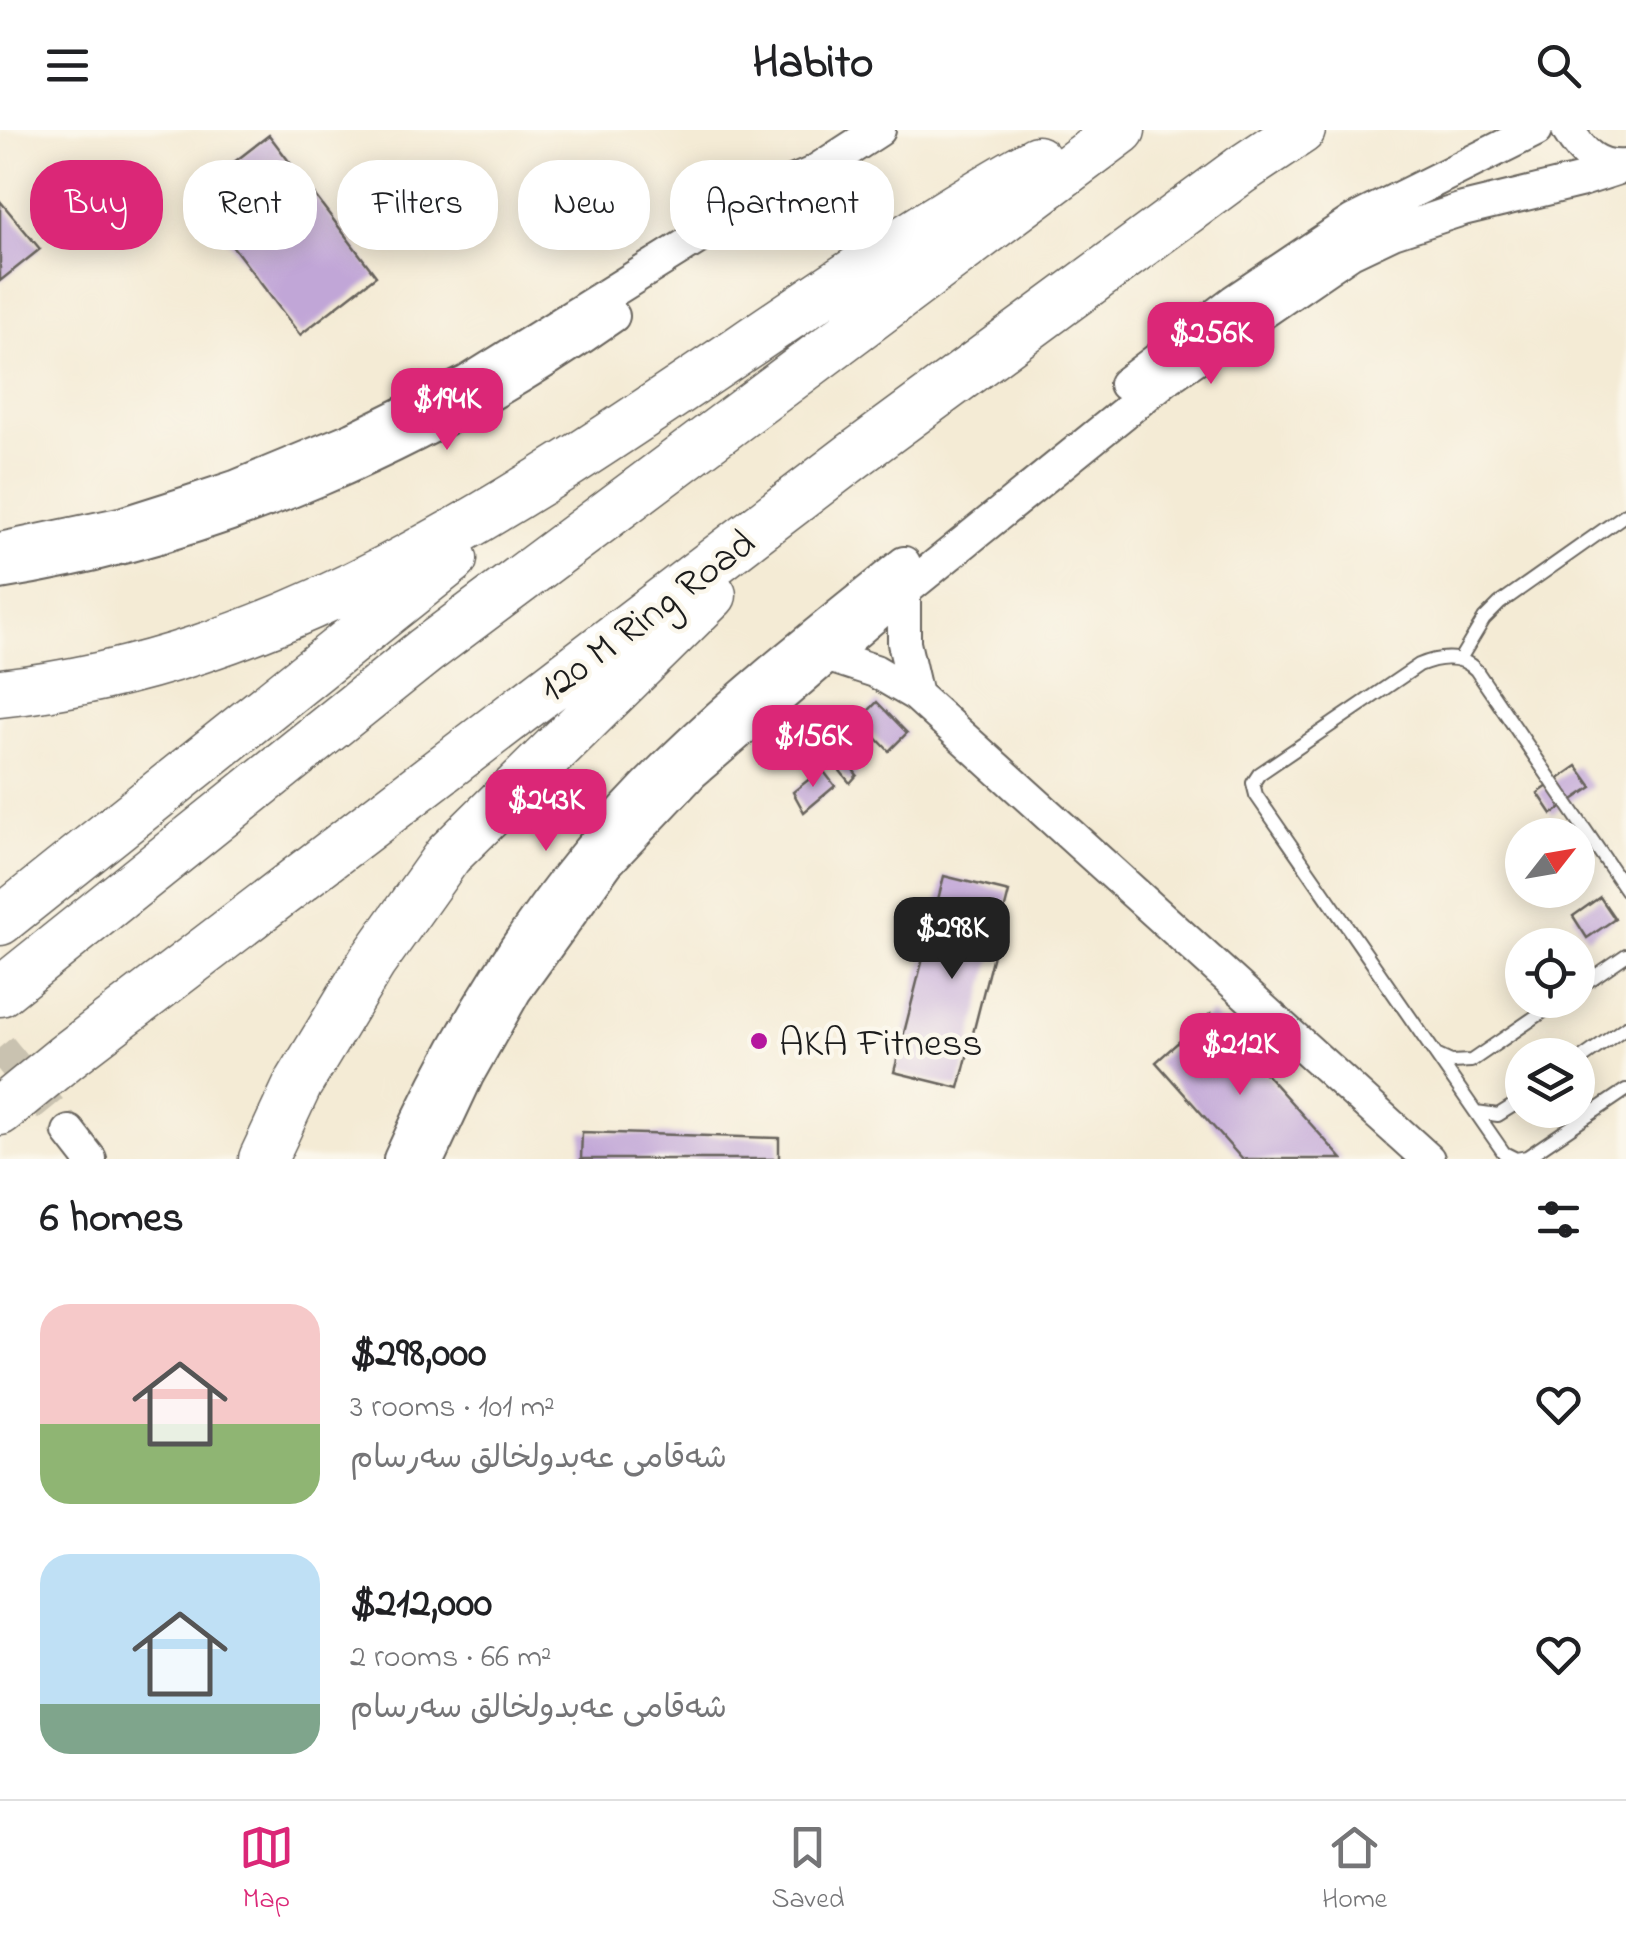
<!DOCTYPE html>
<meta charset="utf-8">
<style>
body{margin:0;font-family:"Indie Flower","Playpen Sans Arabic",sans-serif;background:#f2f2f2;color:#202124;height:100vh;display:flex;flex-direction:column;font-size:38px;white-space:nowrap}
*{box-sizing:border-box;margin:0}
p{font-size:32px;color:#757577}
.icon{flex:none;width:55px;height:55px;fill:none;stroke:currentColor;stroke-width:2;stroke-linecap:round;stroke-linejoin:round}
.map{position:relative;height:1029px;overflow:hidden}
.panel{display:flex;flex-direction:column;background:#fff;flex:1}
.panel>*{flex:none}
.top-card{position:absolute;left:30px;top:30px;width:1000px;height:90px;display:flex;gap:20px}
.needle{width:65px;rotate:59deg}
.buttons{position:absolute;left:1505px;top:688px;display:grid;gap:20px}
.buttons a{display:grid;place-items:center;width:90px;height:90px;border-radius:50%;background:#fff;box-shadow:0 5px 25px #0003;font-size:50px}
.price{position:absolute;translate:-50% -85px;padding:0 22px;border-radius:20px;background:#db2777;color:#fff;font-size:32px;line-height:65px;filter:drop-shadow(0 2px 5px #0008)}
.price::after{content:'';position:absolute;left:50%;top:60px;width:30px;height:22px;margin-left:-15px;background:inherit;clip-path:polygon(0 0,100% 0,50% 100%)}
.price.current{background:#222;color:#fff}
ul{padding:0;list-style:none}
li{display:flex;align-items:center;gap:30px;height:250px;padding:0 40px}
li span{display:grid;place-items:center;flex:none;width:280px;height:200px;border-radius:30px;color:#555}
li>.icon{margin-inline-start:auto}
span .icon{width:120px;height:120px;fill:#fffc;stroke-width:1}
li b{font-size:42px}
h2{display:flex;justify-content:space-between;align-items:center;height:120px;padding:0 40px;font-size:42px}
.tag{padding:0 35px;border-radius:40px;background:#fff;box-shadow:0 5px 25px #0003;font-size:35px;line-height:90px}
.tag.current{background:#db2777;color:#fff}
header{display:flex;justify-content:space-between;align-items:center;height:130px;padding:0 40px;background:#fff;font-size:45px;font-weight:800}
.tabs{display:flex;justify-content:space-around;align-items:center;height:140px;border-top:2px solid #e0e0e0;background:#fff;font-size:28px;color:#757577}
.tabs a{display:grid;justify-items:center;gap:5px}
.tabs .current{color:#db2777}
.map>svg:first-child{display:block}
.building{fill:#c1a6d7}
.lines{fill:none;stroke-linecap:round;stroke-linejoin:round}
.tertiary-tunnel{stroke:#c9c2b0;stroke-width:32;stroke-dasharray:32 16;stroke-linecap:butt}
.service-casing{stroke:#68645d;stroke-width:16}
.tertiary-casing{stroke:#68645d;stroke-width:36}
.motorway-casing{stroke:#68645d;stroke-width:51}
.service{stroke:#fff;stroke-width:12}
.tertiary{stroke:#fff;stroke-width:32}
.motorway{stroke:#fff;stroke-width:48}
.poi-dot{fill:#b5179e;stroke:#fbf7ec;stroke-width:4}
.labels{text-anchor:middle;stroke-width:9;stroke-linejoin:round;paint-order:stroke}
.street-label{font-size:40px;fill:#1c1c1c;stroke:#fbf7ec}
.poi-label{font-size:40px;fill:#1c1c1c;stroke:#fbf7ec;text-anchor:start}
</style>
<header><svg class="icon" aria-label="menu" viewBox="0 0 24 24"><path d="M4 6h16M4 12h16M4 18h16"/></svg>Habito<svg class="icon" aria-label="search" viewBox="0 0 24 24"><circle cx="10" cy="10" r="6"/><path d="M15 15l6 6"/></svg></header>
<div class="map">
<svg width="1626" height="1029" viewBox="0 0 1626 1029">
<rect width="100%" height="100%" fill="#fbf7ec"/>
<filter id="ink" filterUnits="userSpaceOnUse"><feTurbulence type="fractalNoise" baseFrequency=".01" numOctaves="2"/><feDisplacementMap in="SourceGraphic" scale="20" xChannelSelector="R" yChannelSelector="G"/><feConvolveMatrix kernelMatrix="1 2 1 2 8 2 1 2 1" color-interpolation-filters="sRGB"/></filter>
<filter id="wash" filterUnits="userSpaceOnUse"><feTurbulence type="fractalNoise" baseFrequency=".0048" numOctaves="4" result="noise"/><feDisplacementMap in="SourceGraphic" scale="40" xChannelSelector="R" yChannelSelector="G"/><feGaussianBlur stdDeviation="2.25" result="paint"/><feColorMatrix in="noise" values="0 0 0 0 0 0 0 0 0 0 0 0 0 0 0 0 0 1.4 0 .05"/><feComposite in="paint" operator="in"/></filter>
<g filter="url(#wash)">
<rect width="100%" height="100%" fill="#f4ebd5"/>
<g id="blocks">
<!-- building -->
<path class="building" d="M 269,5 L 376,146 L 300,205 L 193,64 Z
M 0,71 L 40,119 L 0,151 Z
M 877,572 L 907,603 L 889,621 L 859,590 Z
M 841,624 L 857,645 L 850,653 L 832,631 Z
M 1577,636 L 1592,657 L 1552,684 L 1538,663 Z
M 822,639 L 835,656 L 804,682 L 793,662 Z
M 944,746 L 1009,762 L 959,958 L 894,942 Z
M 1600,767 L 1615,789 L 1587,808 L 1573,786 Z
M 1211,883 L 1342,1029 L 1242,1029 L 1156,932 Z
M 582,1002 L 779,1008 L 779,1029 L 581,1029 Z"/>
</g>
</g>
<g filter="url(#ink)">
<use href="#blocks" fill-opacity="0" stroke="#68645d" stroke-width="2.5"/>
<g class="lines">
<!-- tertiary-tunnel -->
<path class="tertiary-tunnel" d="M 0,917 L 69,1002"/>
<!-- service casing -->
<g class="service-casing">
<path id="service" d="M 1460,529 L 1484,489 L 1500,473 L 1626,384
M 1626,760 L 1476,540 C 1461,524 1438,527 1419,535 L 1259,644 L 1253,653 L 1256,665 L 1504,1023 L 1516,1029 L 1527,1027 L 1626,960
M 1578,858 L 1626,825
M 1438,926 L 1451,932 L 1471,931 L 1560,870
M 1578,931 L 1626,897
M 1476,982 L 1498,985 L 1522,970"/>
</g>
<!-- tertiary casing -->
<g class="tertiary-casing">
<path id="tertiary" d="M 1568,0 C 1582,23 1597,39 1626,36
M 1125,254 L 1234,171 L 1353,91 L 1536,0
M 0,419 L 124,393 L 190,372 L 235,357 L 353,308 L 467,252 L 776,59 L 811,44 L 879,0
M 0,443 C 219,408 432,313 613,186
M 904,461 L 904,513 L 916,565
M 829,526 L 875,541 L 916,565 L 1428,1029
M 69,1002 L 90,1029
M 400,1029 C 465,883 553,747 667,635 C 741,562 824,498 904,433
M 428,1029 L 467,946 L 515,861 L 607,733 L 693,642 L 904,461 L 1166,249 L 1351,122 L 1393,102 L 1463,79 L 1579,51 L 1619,38"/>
</g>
<!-- motorway casing -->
<g class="motorway-casing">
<path id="motorway" d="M 0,563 C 396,521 702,216 1037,30
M 0,791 L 453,429
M 0,862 L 425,521 L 1121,0
M 0,981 L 66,927 L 853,326 L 1241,40 L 1301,0
M 263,1029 L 298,954 L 372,832 L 448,725 L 712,465"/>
</g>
<!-- service -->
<use href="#service" class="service"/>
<!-- tertiary -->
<use href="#tertiary" class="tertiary"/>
<!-- motorway -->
<use href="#motorway" class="motorway"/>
</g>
</g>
<!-- markers -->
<circle class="poi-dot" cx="759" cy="911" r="10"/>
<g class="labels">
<!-- street labels -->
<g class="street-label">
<text transform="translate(646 484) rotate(-37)" y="14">120 M Ring Road</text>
</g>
<!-- poi labels -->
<g class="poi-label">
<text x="779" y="925">AKA Fitness</text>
</g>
</g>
</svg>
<div class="buttons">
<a><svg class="needle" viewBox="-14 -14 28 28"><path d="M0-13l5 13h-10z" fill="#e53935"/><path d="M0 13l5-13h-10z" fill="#757577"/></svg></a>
<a><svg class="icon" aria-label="locate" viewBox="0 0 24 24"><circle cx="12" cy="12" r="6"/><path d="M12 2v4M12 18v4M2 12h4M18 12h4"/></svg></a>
<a><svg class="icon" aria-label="layers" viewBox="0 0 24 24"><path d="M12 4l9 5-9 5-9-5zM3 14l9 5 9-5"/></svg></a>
</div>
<b class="price" style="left:1211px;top:257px">$256K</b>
<b class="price" style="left:447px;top:323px">$194K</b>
<b class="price" style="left:813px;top:660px">$156K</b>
<b class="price" style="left:546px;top:724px">$243K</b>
<b class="price current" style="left:952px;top:852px">$298K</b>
<b class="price" style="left:1240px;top:968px">$212K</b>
<div class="top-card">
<a class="tag current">Buy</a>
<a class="tag">Rent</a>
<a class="tag">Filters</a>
<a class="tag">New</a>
<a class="tag">Apartment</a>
</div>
</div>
<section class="panel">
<h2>6 homes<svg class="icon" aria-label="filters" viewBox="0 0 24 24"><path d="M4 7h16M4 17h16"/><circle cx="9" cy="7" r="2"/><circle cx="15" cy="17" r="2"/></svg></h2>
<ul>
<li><span style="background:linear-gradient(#f6c9c9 60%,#8fb573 0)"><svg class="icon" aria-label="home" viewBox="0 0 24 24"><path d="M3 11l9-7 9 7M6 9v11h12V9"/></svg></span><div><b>$298,000</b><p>3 rooms · 101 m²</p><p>شەقامی عەبدولخالق سەرسام</p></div><svg class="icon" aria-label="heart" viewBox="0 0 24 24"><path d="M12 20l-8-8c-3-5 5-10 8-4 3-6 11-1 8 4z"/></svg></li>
<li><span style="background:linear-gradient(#bfe0f5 75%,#7fa58c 0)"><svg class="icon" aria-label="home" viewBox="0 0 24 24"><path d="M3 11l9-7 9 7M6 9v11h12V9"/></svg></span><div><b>$212,000</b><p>2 rooms · 66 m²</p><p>شەقامی عەبدولخالق سەرسام</p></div><svg class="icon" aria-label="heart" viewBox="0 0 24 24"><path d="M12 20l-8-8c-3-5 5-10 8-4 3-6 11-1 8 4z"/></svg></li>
</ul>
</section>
<nav class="tabs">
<a class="current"><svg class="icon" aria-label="map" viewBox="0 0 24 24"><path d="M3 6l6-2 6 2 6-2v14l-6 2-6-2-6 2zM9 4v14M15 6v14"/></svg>Map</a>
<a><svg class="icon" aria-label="saved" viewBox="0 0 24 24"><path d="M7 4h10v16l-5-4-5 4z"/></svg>Saved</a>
<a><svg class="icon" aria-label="home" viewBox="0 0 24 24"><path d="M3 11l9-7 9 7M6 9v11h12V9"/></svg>Home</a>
</nav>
